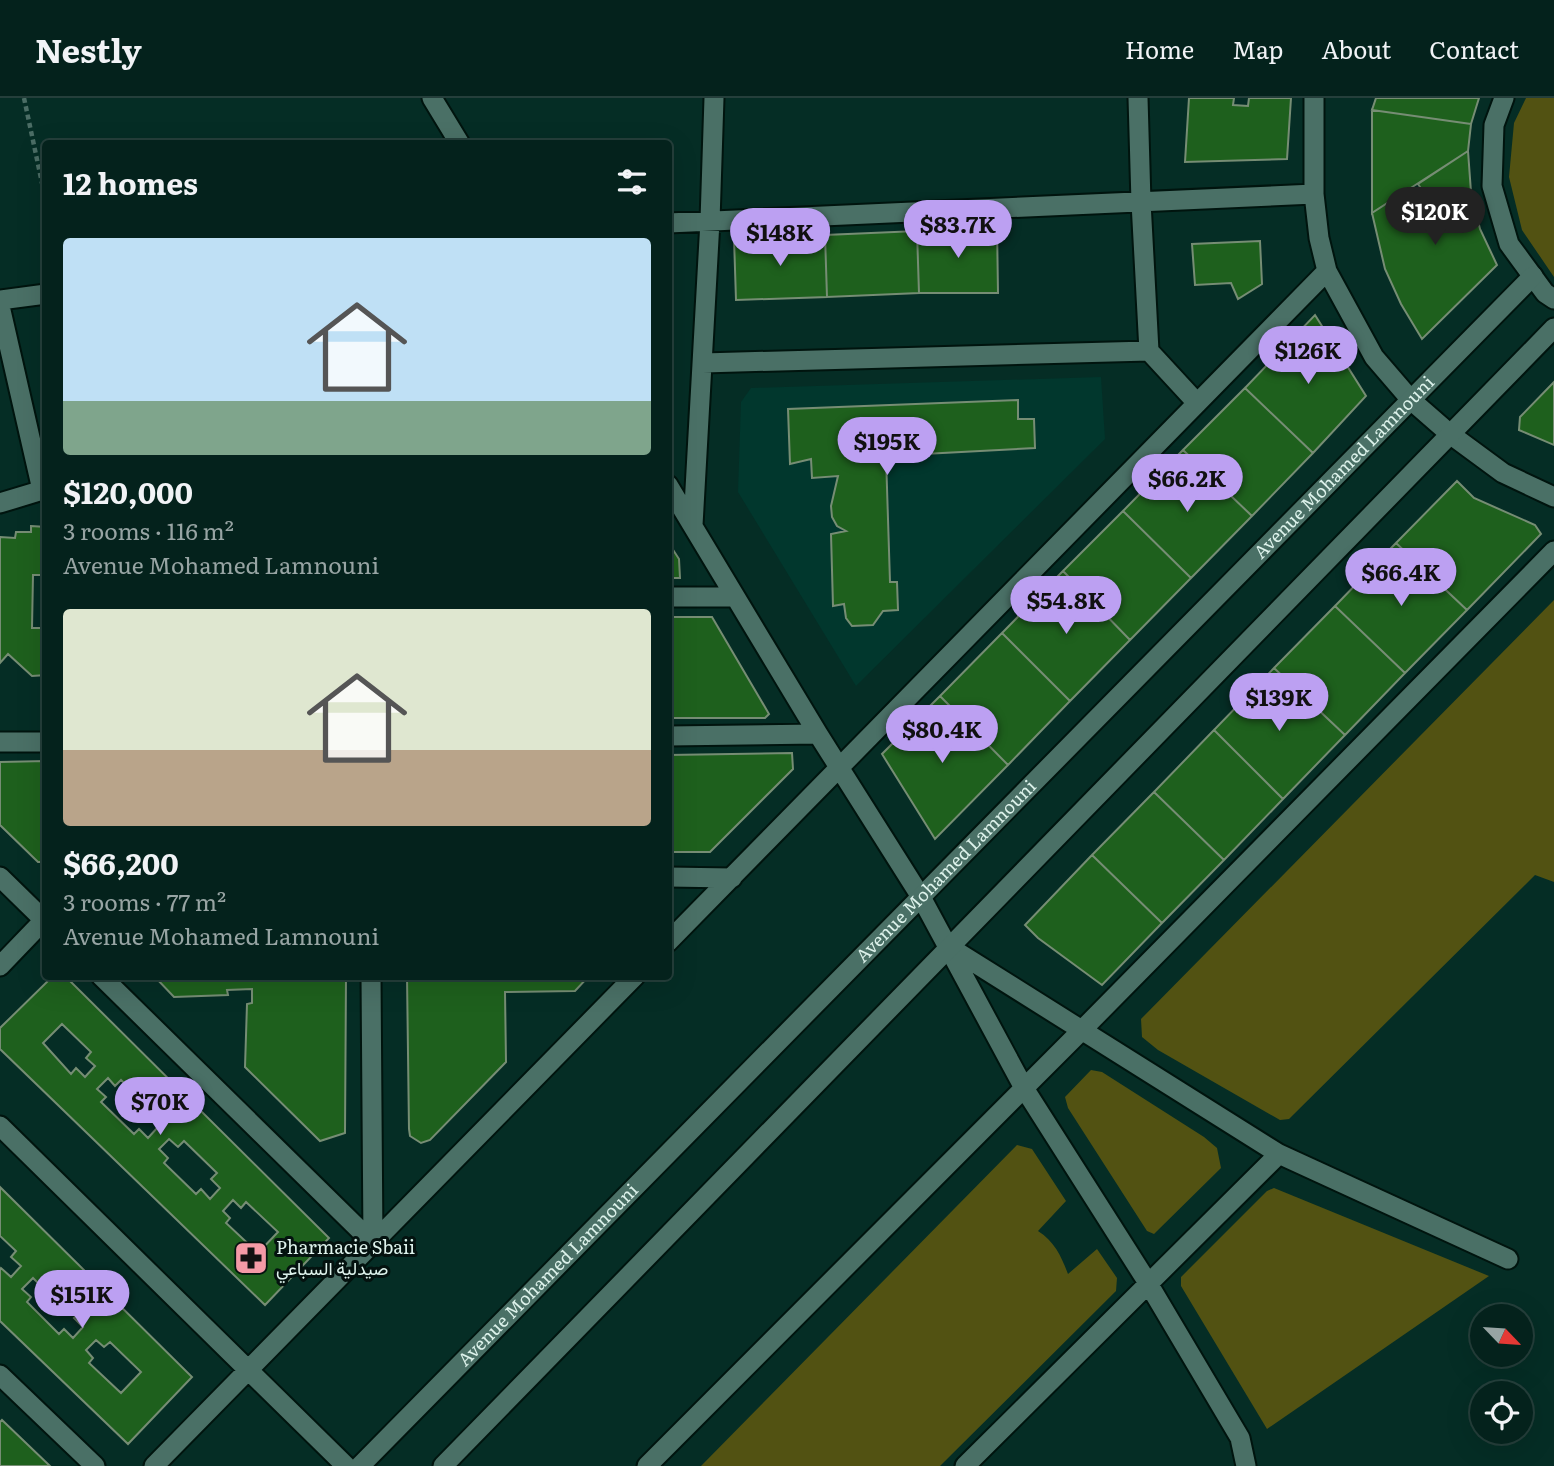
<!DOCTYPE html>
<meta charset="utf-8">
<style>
body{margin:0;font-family:Literata,Vazirmatn,serif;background:#122f29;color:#f1f3f6;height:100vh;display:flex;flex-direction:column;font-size:26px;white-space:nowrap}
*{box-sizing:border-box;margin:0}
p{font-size:23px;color:#97a4a3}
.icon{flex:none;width:38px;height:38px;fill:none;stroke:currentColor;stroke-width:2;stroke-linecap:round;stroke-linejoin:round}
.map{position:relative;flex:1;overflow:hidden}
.drawer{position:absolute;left:42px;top:42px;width:630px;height:840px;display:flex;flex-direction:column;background:#04221c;border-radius:7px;box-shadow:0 7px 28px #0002,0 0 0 2px #253f3b}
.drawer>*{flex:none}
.needle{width:46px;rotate:115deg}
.controls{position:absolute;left:1470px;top:1206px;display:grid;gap:14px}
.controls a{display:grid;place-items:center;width:63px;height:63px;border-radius:50%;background:#04221c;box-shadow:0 7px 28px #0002,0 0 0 2px #253f3b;font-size:35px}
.price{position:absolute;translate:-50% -60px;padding:0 16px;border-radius:24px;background:#bca0f2;color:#111;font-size:23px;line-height:46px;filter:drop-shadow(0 2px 4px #0008)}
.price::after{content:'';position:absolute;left:50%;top:42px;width:21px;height:16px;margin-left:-10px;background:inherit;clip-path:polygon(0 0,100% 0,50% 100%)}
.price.current{background:#222;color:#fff}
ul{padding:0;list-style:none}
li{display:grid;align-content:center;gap:14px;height:371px;padding:0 21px}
li span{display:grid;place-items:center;height:217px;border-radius:7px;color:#555}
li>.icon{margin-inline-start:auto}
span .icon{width:126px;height:126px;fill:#fffc;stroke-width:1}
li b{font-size:30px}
h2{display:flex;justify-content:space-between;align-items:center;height:84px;padding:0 21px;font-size:30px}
header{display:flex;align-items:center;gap:42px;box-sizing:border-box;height:98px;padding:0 35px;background:#04221c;border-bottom:2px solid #253f3b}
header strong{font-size:33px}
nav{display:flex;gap:38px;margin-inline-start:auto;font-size:24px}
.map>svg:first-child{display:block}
.built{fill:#01372d}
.green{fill:#525212}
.building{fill:#1e601d;stroke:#768d74;stroke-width:2;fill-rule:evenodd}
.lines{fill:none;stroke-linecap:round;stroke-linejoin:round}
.minor-casing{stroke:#00140e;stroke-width:23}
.tertiary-casing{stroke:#00140e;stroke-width:23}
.path{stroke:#4b6d65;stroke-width:4.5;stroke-dasharray:5 3.5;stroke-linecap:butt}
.minor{stroke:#4a7066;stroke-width:19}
.tertiary{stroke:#4a7066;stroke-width:19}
.labels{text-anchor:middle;stroke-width:6;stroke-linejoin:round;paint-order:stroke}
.street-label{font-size:18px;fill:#ddf2eb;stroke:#04120f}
.poi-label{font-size:18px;fill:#ddf2eb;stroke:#04120f;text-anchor:start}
</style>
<header>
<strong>Nestly</strong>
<nav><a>Home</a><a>Map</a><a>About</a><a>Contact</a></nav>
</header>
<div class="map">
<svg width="1554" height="1368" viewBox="0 0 1554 1368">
<rect width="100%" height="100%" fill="#052d25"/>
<!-- built -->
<path class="built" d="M 1101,279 L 1105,341 L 856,588 L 738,394 L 741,304 L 751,290 Z"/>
<!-- green -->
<path class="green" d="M 1526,0 L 1554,0 L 1554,179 L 1522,132 L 1509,79 L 1514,25 Z
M 1554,502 L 1554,784 L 1535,777 L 1289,1021 L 1280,1022 L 1158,952 L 1142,939 L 1141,921 Z
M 1091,972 L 1102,974 L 1204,1039 L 1217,1050 L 1221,1070 L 1154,1136 L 1147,1133 L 1068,1010 L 1065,999 Z
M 1017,1047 L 1032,1051 L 1066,1103 L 1038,1133 C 1055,1144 1061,1158 1068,1176 L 1097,1151 L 1117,1180 L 1116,1193 L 940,1368 L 701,1368 Z
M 1274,1090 L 1489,1178 L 1267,1331 L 1181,1188 L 1181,1179 L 1267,1093 Z"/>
<!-- building -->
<path class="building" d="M 1189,0 L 1234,0 L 1233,7 L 1248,8 L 1249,0 L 1291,0 L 1287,61 L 1185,64 Z
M 1376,0 L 1479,0 L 1471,26 L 1372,12 Z
M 1372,12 L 1471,26 L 1468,53 L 1372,115 Z
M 1468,53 L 1471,94 L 1480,131 L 1497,167 L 1422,241 L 1401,206 L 1385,171 L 1372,115 L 1395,100 L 1411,120 L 1430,103 L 1418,86 Z
M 997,127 L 998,195 L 919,195 L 917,133 Z
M 917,133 L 919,195 L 827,199 L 825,137 Z
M 825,137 L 827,199 L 736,202 L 734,140 Z
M 1260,143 L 1262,186 L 1238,201 L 1231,185 L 1195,187 L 1192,146 Z
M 1315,217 L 1366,298 L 1313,355 L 1245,290 Z
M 1554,284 L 1554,347 L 1519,332 L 1520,319 Z
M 1245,290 L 1313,355 L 1252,418 L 1183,352 Z
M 1018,302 L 1018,321 L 1034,321 L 1035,350 L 886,358 L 890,484 L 897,484 L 898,512 L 883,513 L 873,527 L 852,528 L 846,520 L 844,506 L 833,508 L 831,436 L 846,433 L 837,428 L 832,419 L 831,408 L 838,378 L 812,380 L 811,361 L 790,366 L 788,311 Z
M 1183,352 L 1252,418 L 1191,480 L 1123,413 Z
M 1457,383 L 1474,400 L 1535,427 L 1541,436 L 1467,512 L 1396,445 Z
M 1123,413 L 1191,480 L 1130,542 L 1063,473 Z
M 31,428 L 46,429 L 46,477 L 33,477 L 32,530 L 46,530 L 46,577 L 32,578 L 8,556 L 0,565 L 0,439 L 15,440 L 16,434 L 31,434 Z
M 668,444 L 679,461 L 680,480 L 668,480 Z
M 1396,445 L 1467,512 L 1405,575 L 1335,508 Z
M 1063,473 L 1130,542 L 1070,603 L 1002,535 Z
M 1335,508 L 1405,575 L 1345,637 L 1274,570 Z
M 668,519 L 712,519 L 769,616 L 765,620 L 668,620 Z
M 1002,535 L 1070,603 L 1008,667 L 940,598 Z
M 1274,570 L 1345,637 L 1283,701 L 1214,632 Z
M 940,598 L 1008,667 L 935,741 L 882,656 Z
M 1214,632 L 1283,701 L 1224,762 L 1154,694 Z
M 792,655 L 793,671 L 710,754 L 668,754 L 668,657 Z
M 46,663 L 46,764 L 38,764 L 0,727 L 0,664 Z
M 1154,694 L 1224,762 L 1162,825 L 1092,757 Z
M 1092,757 L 1162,825 L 1102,887 L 1038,840 L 1025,827 Z
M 53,878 L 65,878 L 329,1140 L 265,1207 L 0,951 L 0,930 ZM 62,926 L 91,954 L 86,960 L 95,968 L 85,979 L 76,970 L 71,976 L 43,945 ZM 108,980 L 115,988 L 121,982 L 153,1014 L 148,1019 L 158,1029 L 148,1040 L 139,1031 L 134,1036 L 101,1004 L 106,999 L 97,991 ZM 169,1041 L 178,1049 L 184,1043 L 217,1075 L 211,1081 L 220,1090 L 210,1101 L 201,1091 L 196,1096 L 164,1065 L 168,1060 L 159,1051 ZM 233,1102 L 241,1110 L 246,1104 L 278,1134 L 258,1155 L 226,1125 L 230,1120 L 223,1113 Z
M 154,878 L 346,878 L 345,1035 L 320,1043 L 245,969 L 247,906 L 252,905 L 252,891 L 227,892 L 228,897 L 174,899 Z
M 407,878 L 589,878 L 575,893 L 505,894 L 506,964 L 430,1042 L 421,1045 L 410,1038 L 409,1031 Z
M 0,1089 L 192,1279 L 128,1346 L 0,1223 L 0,1172 L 1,1170 L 11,1179 L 21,1168 L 11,1159 L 16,1153 L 0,1138 ZM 33,1180 L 41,1188 L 47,1183 L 80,1214 L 74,1220 L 83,1229 L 73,1240 L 64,1231 L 59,1236 L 27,1204 L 31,1199 L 22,1191 ZM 96,1242 L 104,1249 L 110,1244 L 141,1274 L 121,1295 L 89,1265 L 93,1260 L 86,1252 Z
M 2,1322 L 50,1368 L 0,1368 L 0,1324 Z"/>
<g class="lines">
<!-- minor casing -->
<g class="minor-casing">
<path id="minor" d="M 432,0 L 460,46
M 1138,0 L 1141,104 L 1149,253 L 1197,305
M 1314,0 L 1314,96 L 1319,140 L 1327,173 L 1374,259 L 1411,302 L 1450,336 L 1503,375 L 1554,399
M 1504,0 L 1494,27 L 1492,88 L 1509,146 L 1545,195 L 1554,201
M 668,125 L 1314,96
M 0,202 L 46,196
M 0,208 L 42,392
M 703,265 L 1149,253
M 668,387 L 818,636 L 921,799 L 1024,990 L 1148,1185 L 1240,1340 L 1246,1368
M 0,405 L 46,391
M 693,427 L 710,123 L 714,0
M 668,499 L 735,499
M 668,638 L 818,636
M 0,644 L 46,644
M 0,779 L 46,824
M 668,779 L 732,780
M 668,844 L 1327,173
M 951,850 L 1279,1056 L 1508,1161
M 0,868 L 46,820
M 101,878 L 373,1145
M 371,878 L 373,1145
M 0,1028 L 346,1368
M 0,1277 L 95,1368
M 154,1368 L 635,878
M 647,1368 L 1081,933 L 1554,453
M 965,1368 L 1279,1056"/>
</g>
<!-- tertiary casing -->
<g class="tertiary-casing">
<g id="tertiary">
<path id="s1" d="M 360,1368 L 1533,178"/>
<path d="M 443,1368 L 1554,230"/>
</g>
</g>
<!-- path -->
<path class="path" d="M 24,0 L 46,104"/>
<!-- minor -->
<use href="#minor" class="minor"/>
<!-- tertiary -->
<use href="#tertiary" class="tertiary"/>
</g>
<!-- icons -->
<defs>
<g id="pharmacy-square" transform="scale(1.75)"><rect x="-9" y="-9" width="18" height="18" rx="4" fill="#f49aa6" stroke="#04120f"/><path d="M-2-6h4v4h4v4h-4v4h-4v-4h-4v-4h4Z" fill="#111"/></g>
</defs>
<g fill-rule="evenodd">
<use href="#pharmacy-square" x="251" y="1160"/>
</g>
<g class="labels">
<!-- street labels -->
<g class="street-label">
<text dy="6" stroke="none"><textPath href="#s1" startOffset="1402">Avenue Mohamed Lamnouni</textPath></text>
<text dy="6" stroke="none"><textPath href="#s1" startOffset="835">Avenue Mohamed Lamnouni</textPath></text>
<text dy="6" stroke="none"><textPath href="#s1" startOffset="268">Avenue Mohamed Lamnouni</textPath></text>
</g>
<!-- poi labels -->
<g class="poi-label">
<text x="276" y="1156">Pharmacie Sbaii<tspan x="276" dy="21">صيدلية السباعي</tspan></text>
</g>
</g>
</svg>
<div class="controls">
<a><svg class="needle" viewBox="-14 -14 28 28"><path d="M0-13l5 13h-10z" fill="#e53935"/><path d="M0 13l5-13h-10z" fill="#97a4a3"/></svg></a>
<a><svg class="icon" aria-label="locate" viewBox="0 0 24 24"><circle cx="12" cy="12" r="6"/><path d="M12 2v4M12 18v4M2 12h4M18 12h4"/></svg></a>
</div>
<b class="price current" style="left:1435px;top:149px">$120K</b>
<b class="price" style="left:958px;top:162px">$83.7K</b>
<b class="price" style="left:780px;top:170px">$148K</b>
<b class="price" style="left:1308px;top:288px">$126K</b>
<b class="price" style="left:887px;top:379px">$195K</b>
<b class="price" style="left:1187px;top:416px">$66.2K</b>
<b class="price" style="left:1401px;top:510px">$66.4K</b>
<b class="price" style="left:1066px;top:538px">$54.8K</b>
<b class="price" style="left:1279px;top:635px">$139K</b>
<b class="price" style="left:942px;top:667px">$80.4K</b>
<b class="price" style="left:160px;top:1039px">$70K</b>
<b class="price" style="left:82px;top:1232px">$151K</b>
<section class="drawer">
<h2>12 homes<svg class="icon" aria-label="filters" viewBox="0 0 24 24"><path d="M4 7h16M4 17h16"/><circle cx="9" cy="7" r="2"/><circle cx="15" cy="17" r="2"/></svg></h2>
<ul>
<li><span style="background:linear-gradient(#bfe0f5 75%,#7fa58c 0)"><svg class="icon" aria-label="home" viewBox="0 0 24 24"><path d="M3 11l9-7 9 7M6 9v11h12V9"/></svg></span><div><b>$120,000</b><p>3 rooms · 116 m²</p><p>Avenue Mohamed Lamnouni</p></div></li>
<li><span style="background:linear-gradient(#dfe7d0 65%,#b9a48a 0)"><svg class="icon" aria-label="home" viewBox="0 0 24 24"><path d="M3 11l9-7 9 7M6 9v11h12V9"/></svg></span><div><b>$66,200</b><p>3 rooms · 77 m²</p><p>Avenue Mohamed Lamnouni</p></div></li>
</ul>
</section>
</div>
